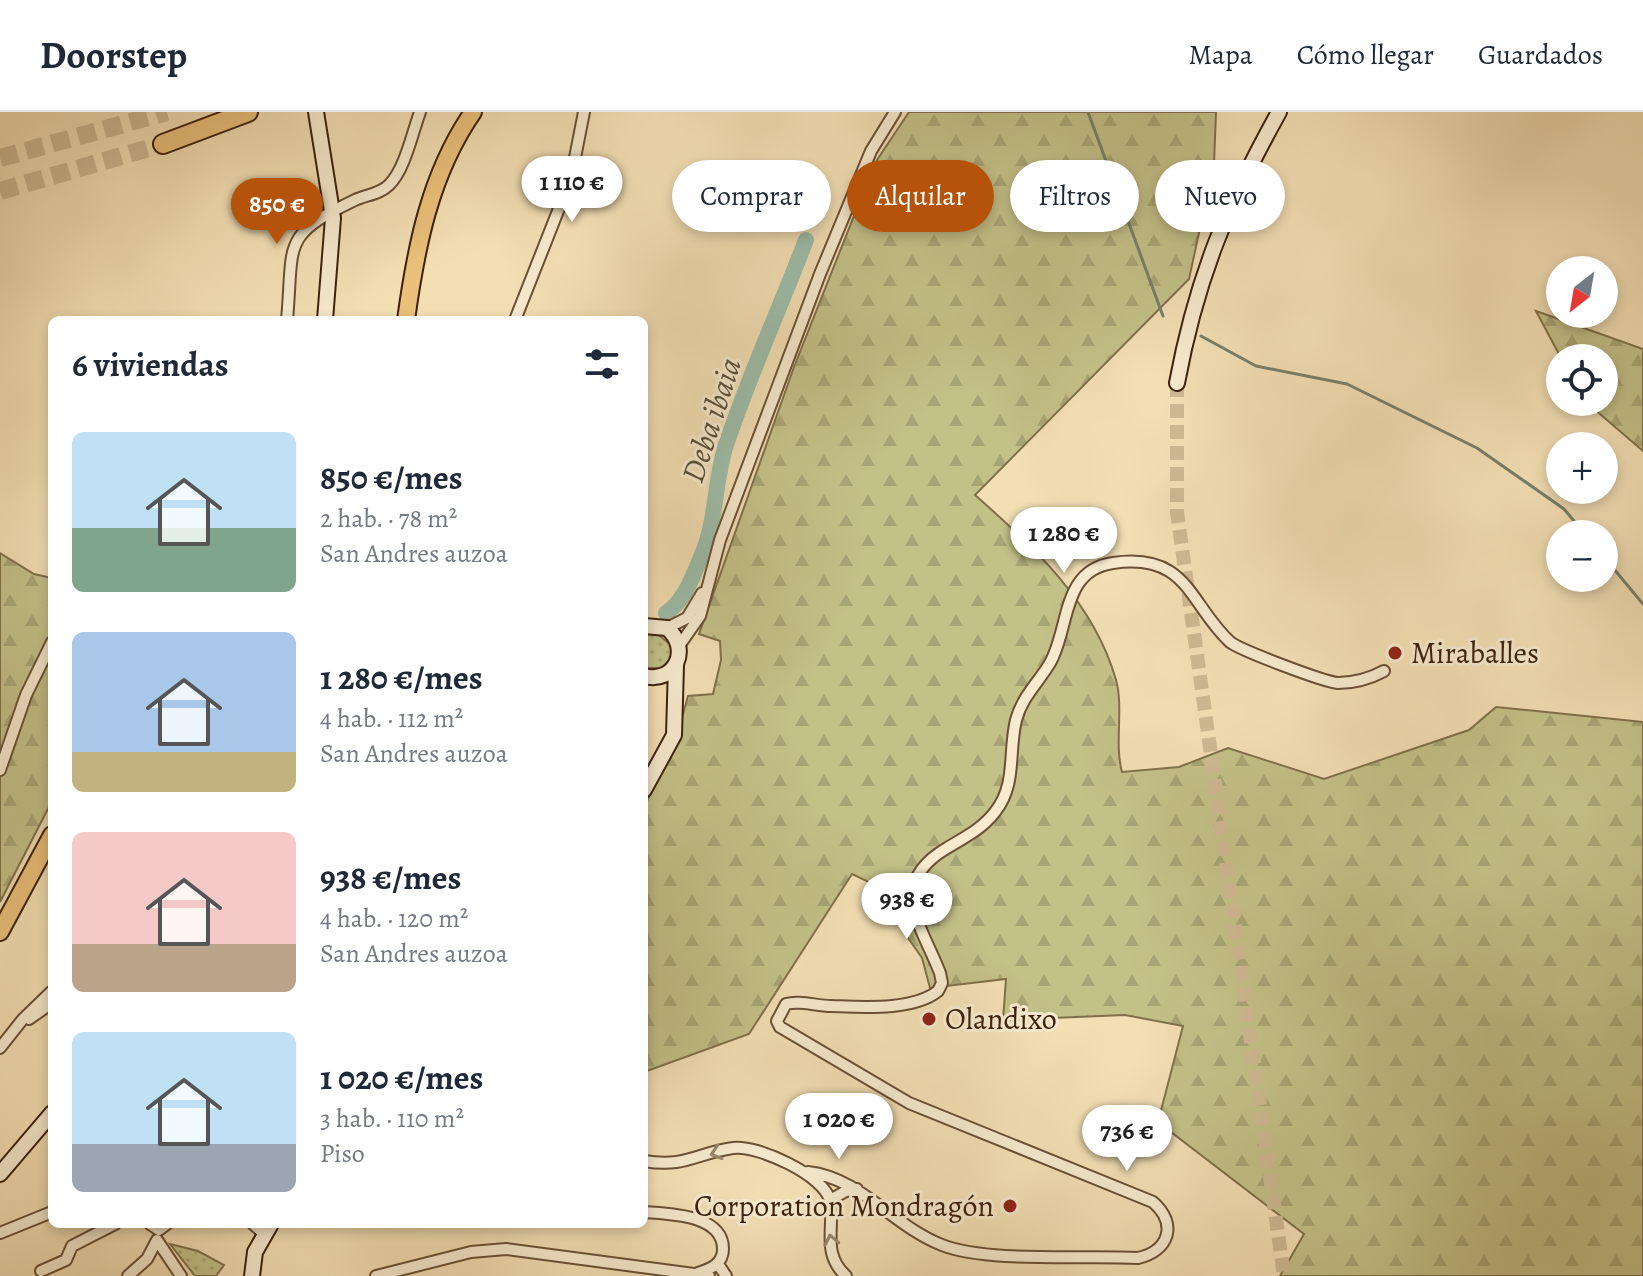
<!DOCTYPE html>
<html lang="es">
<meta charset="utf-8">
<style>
body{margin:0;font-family:Alegreya,serif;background:#f2f2f3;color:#1f2937;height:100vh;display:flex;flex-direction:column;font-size:30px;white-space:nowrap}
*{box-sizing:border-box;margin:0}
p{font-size:26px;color:#747a83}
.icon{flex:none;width:44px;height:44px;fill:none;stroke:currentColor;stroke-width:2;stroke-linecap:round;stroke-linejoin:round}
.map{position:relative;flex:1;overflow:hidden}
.drawer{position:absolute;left:48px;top:204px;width:600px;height:912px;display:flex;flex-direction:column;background:#fff;border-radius:12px;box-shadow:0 4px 12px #0003}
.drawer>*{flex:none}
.guide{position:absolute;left:672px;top:48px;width:760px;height:72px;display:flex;gap:16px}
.needle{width:52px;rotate:211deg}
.buttons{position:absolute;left:1546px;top:144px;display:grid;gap:16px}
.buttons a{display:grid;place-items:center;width:72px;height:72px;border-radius:50%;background:#fff;box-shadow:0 4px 12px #0003;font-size:40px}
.price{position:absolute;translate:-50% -68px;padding:0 18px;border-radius:28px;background:#fff;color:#222;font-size:26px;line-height:52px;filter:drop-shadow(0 2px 4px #0008)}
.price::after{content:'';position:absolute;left:50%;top:48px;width:24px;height:18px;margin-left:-12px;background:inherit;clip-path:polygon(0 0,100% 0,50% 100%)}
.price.active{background:#b45309;color:#fff}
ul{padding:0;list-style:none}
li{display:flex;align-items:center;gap:24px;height:200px;padding:0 24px}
li span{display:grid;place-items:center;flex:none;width:224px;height:160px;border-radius:12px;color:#555}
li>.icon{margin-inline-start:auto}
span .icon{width:96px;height:96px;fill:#fffc;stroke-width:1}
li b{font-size:34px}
h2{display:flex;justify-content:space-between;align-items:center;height:96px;padding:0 24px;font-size:34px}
.tag{padding:0 28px;border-radius:36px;background:#fff;box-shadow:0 4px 12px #0003;font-size:28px;line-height:72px}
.tag.active{background:#b45309;color:#fff}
header{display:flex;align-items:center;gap:48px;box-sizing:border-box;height:112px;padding:0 40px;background:#fff;border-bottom:2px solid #e0e1e3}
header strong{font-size:38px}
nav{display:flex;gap:44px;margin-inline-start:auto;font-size:28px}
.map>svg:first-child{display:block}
.forest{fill:url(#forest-firs);stroke:#80704a;stroke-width:2}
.park{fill:url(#park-dots);stroke:#80704a;stroke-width:2}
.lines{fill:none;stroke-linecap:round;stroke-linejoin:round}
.stream{stroke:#767f6a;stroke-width:3}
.river{stroke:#9cbda9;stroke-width:16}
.secondary-tunnel{stroke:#ceb992;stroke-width:14;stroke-dasharray:14 7;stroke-linecap:butt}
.highway-tunnel{stroke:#ceb992;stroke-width:18;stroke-dasharray:18 9;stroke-linecap:butt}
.street-casing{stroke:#6a5036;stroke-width:14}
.secondary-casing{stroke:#3c210c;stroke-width:18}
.primary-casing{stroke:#3c210c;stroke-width:20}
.highway-casing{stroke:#3c210c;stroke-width:22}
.street{stroke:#f7eace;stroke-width:10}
.secondary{stroke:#f7eace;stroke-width:14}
.primary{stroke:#eac07a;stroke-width:16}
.highway{stroke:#eac07a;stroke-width:18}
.oneway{stroke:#9a866d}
.poi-dot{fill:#8f2418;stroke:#f7eace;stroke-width:3}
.labels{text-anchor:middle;stroke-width:6;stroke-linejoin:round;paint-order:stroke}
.poi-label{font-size:30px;fill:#3c210c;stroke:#f7eace;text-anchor:start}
.water-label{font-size:32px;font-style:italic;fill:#59503b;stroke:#f7eace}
</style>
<header>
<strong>Doorstep</strong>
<nav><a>Mapa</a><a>Cómo llegar</a><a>Guardados</a></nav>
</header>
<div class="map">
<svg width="1643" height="1164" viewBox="0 0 1643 1164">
<defs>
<pattern id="forest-firs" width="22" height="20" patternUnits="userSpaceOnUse" patternTransform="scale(2)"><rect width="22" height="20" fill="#c3c088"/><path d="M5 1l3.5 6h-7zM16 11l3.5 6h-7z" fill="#a8a574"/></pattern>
<pattern id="park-dots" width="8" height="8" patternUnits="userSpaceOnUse" patternTransform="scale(2)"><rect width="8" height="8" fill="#c3c088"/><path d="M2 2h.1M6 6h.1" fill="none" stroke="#a8a574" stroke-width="1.8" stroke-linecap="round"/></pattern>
</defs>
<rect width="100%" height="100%" fill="#f3dfb4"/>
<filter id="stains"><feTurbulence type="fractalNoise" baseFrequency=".0025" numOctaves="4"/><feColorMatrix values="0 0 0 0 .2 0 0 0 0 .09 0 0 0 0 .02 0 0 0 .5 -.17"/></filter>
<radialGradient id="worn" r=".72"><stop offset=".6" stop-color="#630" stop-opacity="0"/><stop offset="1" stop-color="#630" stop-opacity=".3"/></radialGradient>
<!-- forest -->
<path class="forest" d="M 909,0 L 1216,0 L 1214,52 L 1189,167 L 975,383 C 1033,434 1094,490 1116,568 C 1124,597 1114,630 1122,660 L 1179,655 L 1228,636 L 1324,667 L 1469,618 L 1496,595 L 1643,610 L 1643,1164 L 1280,1164 L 1304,1122 L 1158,1010 L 1183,914 L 1125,903 L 1003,908 L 1006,867 L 930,876 L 922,846 L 869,770 L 852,762 L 749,922 L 644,960 L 644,695 L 675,631 L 688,584 L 713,582 L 721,548 L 720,529 L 699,522 L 794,255 L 875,51 Z
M 1536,199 L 1643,237 L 1643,339 L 1586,290 L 1604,290 L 1604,246 L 1561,246 Z
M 0,441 L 34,462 L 52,466 L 52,689 L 0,790 Z"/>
<!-- park -->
<path class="park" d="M 656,521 L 671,533 L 671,546 L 662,556 L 644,556 L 644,523 Z
M 170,1132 L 198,1139 L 224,1153 L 216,1164 L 195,1164 Z"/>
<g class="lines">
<!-- stream -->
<path class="stream" d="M 1088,0 L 1163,204
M 1201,224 L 1256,254 L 1347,272 L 1477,336 L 1564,397 L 1585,422
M 1604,445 L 1643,492"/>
<!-- river -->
<path class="river" d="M 666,501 C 684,490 693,464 701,445 C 717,410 714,369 726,333 C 749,264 780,196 806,128"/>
<!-- secondary-tunnel -->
<path class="secondary-tunnel" d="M 1177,271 L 1177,400 L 1284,1164"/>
<!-- highway-tunnel -->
<path class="highway-tunnel" d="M 0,46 L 167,0
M 0,79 L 163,32"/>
<!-- street casing -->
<g class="street-casing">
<path id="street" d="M 287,208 C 294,131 280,124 355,88 C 366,83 380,82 389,73 C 405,57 412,22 420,0
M 515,208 L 571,66 L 584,0
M 667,516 L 687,506 L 702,481
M 679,534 L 700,504 L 720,428 L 820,162 L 871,39 L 895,0
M 0,658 L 26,583 L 52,530
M 29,907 L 52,891
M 0,936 L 23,907 L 52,879
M 644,1049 C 686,1056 696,1041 733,1036 C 756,1032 826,1064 830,1089 C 835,1115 821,1141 846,1164
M 808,1060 C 861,1066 893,1114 942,1133 C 988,1151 1085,1143 1138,1146 C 1169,1139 1178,1112 1153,1090 L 909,991 L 780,915 L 777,909 L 786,892 C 800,888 816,894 831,894 C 862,895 913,899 938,879 L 942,871 L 940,861 C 921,812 886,772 947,736 C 965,725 982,717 995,700 C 1017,672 1008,641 1016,608 C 1022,585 1038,571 1050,551 C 1070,516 1061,458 1113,451 C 1188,440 1189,492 1230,530 C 1240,538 1324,570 1338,571 C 1354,571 1369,567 1384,559
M 830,1088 L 846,1079 L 857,1077
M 644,1100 C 668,1102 723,1102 723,1137 C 723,1152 711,1157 698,1161
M 150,1112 L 159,1118 L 167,1112
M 253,1112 L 263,1121
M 0,1121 L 52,1100
M 718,1152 L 726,1164
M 41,1159 L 66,1148 L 72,1134 L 115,1112
M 128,1164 L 147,1147 L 157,1128 L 181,1164
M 376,1164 L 471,1140 L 506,1137 L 709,1164"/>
</g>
<!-- secondary casing -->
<g class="secondary-casing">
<path id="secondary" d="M 316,0 L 333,106 L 325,208
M 1177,271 C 1197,164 1227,94 1279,0
M 644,514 L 667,516 C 691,536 676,572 644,564
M 644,678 L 674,623 L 676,553
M 0,1062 L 52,1001
M 252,1164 L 255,1140 L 271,1112"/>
</g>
<!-- primary casing -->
<g class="primary-casing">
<path id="primary" d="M 406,208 C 416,135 430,62 473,0
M 0,820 L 52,723"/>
</g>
<!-- highway casing -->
<g class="highway-casing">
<path id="highway" d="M 163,32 L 248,0"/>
</g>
<!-- street -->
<use href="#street" class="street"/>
<!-- secondary -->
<use href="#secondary" class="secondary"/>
<!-- primary -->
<use href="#primary" class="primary"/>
<!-- highway -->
<use href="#highway" class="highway"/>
</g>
<!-- one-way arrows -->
<defs><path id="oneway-chevron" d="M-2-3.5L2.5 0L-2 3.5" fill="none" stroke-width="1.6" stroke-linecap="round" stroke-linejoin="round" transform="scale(2)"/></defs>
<g class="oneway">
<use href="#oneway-chevron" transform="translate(716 1041) rotate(162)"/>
<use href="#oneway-chevron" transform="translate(831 1128) rotate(-101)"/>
</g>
<!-- markers -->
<g class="poi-dot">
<circle cx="1395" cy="541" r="8"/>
<circle cx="929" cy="907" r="8"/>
<circle cx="1010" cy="1094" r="8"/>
</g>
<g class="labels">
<!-- poi labels -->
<g class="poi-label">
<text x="1411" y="551">Miraballes</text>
<text x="945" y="917">Olandixo</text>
<text x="994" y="1104" text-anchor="end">Corporation Mondragón</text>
</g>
<!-- water labels -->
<g class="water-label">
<text transform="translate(711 308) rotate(-72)" y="11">Deba ibaia</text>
</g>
</g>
<rect width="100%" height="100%" filter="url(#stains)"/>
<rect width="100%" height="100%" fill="url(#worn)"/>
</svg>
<div class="buttons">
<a><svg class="needle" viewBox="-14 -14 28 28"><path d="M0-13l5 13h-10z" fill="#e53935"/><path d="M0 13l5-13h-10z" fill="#747a83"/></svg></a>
<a><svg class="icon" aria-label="locate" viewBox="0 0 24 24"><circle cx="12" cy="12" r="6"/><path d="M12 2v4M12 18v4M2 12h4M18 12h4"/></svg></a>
<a>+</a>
<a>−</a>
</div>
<b class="price" style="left:572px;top:112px">1 110 €</b>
<b class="price active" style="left:277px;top:134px">850 €</b>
<b class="price" style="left:1064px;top:463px">1 280 €</b>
<b class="price" style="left:907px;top:829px">938 €</b>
<b class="price" style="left:839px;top:1049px">1 020 €</b>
<b class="price" style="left:1127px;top:1061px">736 €</b>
<div class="guide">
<a class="tag">Comprar</a>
<a class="tag active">Alquilar</a>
<a class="tag">Filtros</a>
<a class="tag">Nuevo</a>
</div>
<section class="drawer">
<h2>6 viviendas<svg class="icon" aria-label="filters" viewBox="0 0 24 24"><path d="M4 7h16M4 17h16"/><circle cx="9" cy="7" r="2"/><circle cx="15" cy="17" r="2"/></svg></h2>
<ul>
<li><span style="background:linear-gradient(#bfe0f5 60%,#7fa58c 0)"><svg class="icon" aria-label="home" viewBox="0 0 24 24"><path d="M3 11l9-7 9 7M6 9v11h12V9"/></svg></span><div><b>850 €/mes</b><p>2 hab. · 78 m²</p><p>San Andres auzoa</p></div></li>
<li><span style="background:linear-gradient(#a9c7e8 75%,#c2b280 0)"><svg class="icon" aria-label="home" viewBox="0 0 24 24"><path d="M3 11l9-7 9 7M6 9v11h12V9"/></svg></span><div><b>1 280 €/mes</b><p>4 hab. · 112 m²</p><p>San Andres auzoa</p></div></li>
<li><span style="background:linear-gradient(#f6c9c9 70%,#b9a48a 0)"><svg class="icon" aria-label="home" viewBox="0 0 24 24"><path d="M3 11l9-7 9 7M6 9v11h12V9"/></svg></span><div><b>938 €/mes</b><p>4 hab. · 120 m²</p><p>San Andres auzoa</p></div></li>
<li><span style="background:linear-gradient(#bfe0f5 70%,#9aa5b1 0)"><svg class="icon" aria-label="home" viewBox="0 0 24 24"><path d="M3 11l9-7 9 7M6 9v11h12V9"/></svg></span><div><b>1 020 €/mes</b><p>3 hab. · 110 m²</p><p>Piso</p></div></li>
</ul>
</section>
</div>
